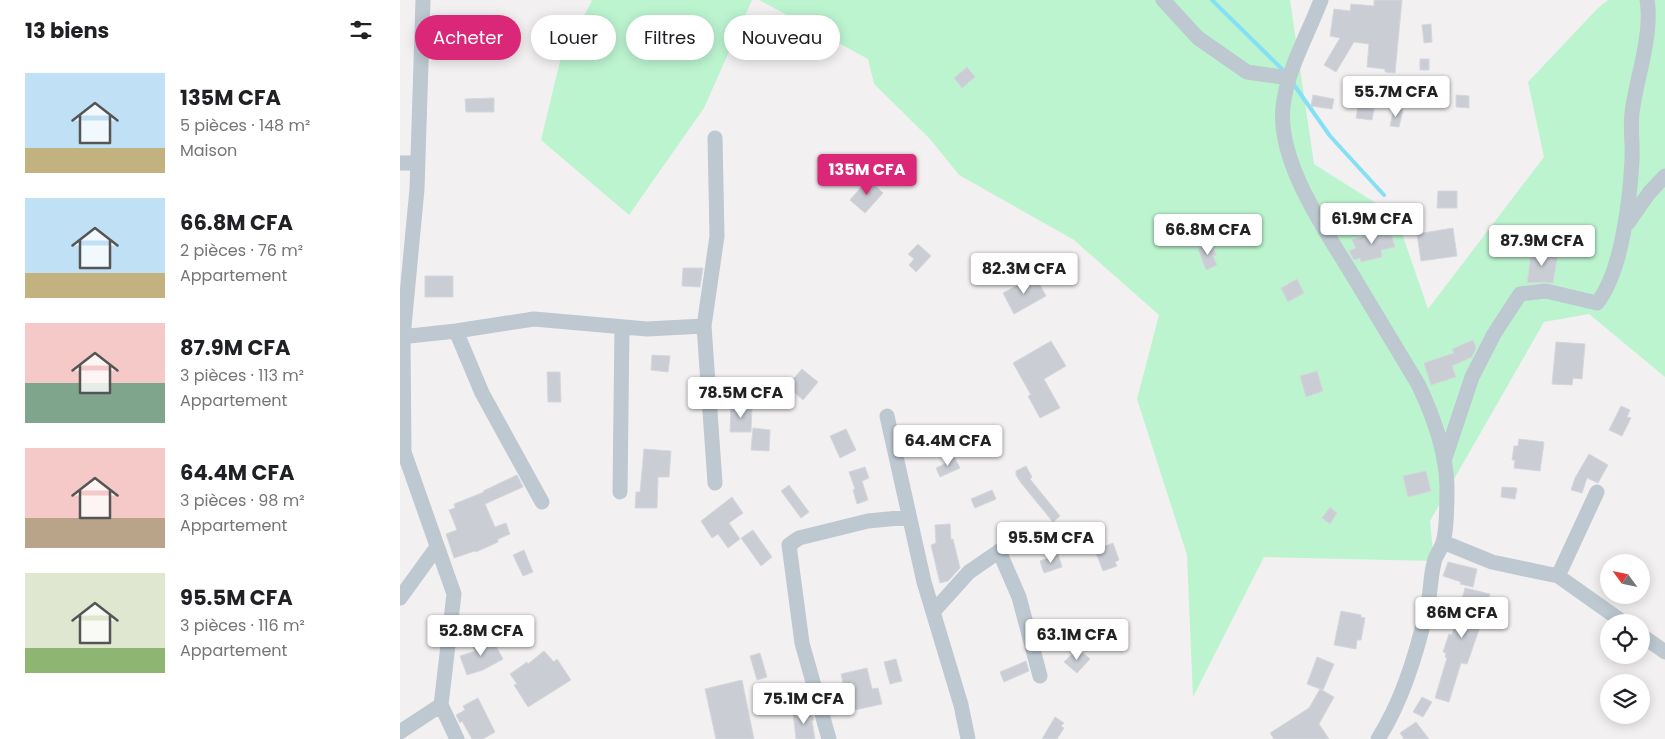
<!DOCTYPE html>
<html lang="fr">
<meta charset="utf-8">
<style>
body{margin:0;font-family:Poppins,sans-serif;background:#f2f2f2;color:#202124;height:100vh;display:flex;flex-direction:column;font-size:19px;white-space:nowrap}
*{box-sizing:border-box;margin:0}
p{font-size:16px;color:#757577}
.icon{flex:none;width:28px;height:28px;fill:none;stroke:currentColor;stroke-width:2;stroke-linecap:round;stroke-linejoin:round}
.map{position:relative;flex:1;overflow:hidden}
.panel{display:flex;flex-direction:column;background:#fff;width:400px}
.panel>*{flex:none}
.banner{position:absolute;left:15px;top:15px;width:475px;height:45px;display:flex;gap:10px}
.needle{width:32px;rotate:303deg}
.fabs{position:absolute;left:1200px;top:554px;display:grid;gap:10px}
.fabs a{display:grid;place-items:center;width:50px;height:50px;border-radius:50%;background:#fff;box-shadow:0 2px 12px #0003;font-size:25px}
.price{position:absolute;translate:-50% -42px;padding:0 11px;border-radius:5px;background:#fff;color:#222;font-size:16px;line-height:32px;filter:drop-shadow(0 1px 2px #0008)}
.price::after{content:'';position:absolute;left:50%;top:30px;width:15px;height:11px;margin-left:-8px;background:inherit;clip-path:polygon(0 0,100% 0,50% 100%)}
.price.active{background:#db2777;color:#fff}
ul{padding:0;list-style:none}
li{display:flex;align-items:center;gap:15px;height:125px;padding:0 25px}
li span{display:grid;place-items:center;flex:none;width:140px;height:100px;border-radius:0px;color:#555}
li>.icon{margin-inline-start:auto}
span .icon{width:60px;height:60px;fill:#fffc;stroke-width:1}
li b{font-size:21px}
h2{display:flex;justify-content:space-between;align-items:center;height:60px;padding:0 25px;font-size:21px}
.tag{padding:0 18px;border-radius:22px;background:#fff;box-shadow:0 2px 12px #0003;font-size:18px;line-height:45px}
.tag.active{background:#db2777;color:#fff}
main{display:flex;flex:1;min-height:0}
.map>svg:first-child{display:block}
.green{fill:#bcf4d0}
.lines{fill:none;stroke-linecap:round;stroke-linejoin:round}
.stream{stroke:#85e0f5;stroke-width:4}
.building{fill:#caced4;stroke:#d4d7dd}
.minor{stroke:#bdc8d1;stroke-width:15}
</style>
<main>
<section class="panel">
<h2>13 biens<svg class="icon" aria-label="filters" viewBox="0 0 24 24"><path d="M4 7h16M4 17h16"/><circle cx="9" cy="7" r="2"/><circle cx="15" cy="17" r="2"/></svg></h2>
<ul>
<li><span style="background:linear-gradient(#bfe0f5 75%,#c2b280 0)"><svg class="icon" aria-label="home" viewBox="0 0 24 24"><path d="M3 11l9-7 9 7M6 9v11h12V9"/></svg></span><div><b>135M CFA</b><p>5 pièces · 148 m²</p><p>Maison</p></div></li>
<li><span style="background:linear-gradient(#bfe0f5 75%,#c2b280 0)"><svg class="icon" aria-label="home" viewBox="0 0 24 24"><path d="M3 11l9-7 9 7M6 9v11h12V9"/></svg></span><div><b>66.8M CFA</b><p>2 pièces · 76 m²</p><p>Appartement</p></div></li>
<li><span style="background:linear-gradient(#f6c9c9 60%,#7fa58c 0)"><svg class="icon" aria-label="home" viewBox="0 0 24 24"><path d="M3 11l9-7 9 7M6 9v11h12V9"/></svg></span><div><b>87.9M CFA</b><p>3 pièces · 113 m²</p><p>Appartement</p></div></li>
<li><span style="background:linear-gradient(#f6c9c9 70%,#b9a48a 0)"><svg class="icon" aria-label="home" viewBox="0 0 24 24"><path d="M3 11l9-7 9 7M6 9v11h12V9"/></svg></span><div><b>64.4M CFA</b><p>3 pièces · 98 m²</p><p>Appartement</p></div></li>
<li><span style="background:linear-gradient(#dfe7d0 75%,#8fb573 0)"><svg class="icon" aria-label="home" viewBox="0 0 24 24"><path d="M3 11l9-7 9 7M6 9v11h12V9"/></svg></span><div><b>95.5M CFA</b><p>3 pièces · 116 m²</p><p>Appartement</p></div></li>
</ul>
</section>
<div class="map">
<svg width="1265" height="739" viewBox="0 0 1265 739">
<rect width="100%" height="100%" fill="#f3f0f1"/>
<!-- green -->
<path class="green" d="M 190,0 L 352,0 L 304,108 L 229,215 L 141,140 L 161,57 L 192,1 Z
M 359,0 L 890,0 L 914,164 L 996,216 L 1028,309 L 1144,157 L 1128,82 L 1198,8 L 1208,0 L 1265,0 L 1265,377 L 1189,314 L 1144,322 L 1030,521 L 1034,561 L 864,557 L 793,697 L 787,555 L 737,399 L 759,315 L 674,240 L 559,175 L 530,139 L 474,84 L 468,59 Z"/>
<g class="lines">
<!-- stream -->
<path class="stream" d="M 812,0 L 885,72
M 892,82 L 930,136 L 984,195"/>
</g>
<!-- building -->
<path class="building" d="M 974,0 L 1002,0 L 995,73 L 985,72 L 985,69 L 967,67 L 969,44 L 954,42 L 936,72 L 924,65 L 940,38 L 930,36 L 934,9 L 950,11 L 951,4 L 974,6 Z
M 1031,24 L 1032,42 L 1024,43 L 1022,25 Z
M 1020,59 L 1029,59 L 1029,70 L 1020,70 Z
M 567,67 L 575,77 L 562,88 L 554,78 Z
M 913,95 L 934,99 L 932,109 L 911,106 Z
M 1056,95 L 1069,96 L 1069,108 L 1056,107 Z
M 94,98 L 94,112 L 66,112 L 65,99 Z
M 958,106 L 974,109 L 972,120 L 956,118 Z
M 994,108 L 1003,110 L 999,127 L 990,126 Z
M 468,179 L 483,193 L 465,213 L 450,200 Z
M 1038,191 L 1057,191 L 1057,208 L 1037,208 Z
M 989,227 L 995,247 L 981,250 L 982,257 L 961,262 L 960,258 L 954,260 L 949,251 L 956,248 L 952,240 Z
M 1053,228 L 1057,256 L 1021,261 L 1017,234 Z
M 811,243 L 816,255 L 813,256 L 817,265 L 806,270 L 798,249 Z
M 518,244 L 531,256 L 516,272 L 509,265 L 514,259 L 508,254 Z
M 1132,249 L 1158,253 L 1153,283 L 1145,282 L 1127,283 Z
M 283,268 L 303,268 L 300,287 L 282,286 Z
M 25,276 L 53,276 L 53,297 L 25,297 Z
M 635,276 L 646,296 L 614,314 L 603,293 Z
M 897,279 L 904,293 L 888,302 L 881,288 Z
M 1073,340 L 1076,348 L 1072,357 L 1052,366 L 1056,377 L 1031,385 L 1024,363 L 1054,353 L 1052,349 Z
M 651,341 L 666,366 L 644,379 L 660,408 L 640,418 L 628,396 L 631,395 L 613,363 Z
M 1156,342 L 1185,344 L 1182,379 L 1173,378 L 1172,385 L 1152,384 Z
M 252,355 L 270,356 L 268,372 L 251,370 Z
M 402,369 L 418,382 L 403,400 L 387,386 Z
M 917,371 L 923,391 L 906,397 L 900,376 Z
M 147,372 L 160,372 L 161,402 L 148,402 Z
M 331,406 L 352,406 L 351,432 L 330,432 Z
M 1221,406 L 1230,410 L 1227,417 L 1231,418 L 1222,436 L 1209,430 Z
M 353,428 L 370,430 L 369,451 L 351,450 Z
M 446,429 L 456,450 L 440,458 L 430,436 Z
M 1119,439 L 1144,442 L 1140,471 L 1114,468 L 1115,460 L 1112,460 L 1114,446 L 1118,446 Z
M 244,449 L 271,451 L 269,477 L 258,477 L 257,508 L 235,508 L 236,492 L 240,492 Z
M 1189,454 L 1208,465 L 1198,483 L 1187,478 L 1182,493 L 1171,490 L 1175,478 Z
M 553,455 L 560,468 L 540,477 L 536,468 L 547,463 L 545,459 Z
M 626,466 L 632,477 L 630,479 L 660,516 L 653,522 L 621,483 L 616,475 L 616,471 Z
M 465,467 L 469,478 L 462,481 L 468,500 L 457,504 L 453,490 L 455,489 L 449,472 Z
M 1026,471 L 1031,491 L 1008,497 L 1003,476 Z
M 117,475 L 123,487 L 85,504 L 95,527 L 106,523 L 110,534 L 98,539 L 98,542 L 76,552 L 75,551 L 54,558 L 46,534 L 57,530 L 49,510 L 55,508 L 54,504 L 84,492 L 83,491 Z
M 389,485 L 409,512 L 401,518 L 381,491 Z
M 1102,487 L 1117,488 L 1115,499 L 1101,497 Z
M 592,490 L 596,499 L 575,508 L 571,499 Z
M 332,497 L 343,513 L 329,523 L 340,539 L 328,548 L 318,534 L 312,538 L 301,521 Z
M 930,507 L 937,513 L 930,524 L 922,518 Z
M 550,524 L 551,540 L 553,539 L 560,568 L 548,581 L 540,583 L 531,545 L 536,543 L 535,525 Z
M 688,525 L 694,548 L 679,552 L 672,529 Z
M 353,530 L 372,557 L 361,566 L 341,538 Z
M 713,543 L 719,560 L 715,562 L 717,566 L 703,571 L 695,550 Z
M 124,550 L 133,572 L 123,576 L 113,555 Z
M 658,554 L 662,567 L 644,573 L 640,561 Z
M 1048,562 L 1077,569 L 1073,587 L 1060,584 L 1061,582 L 1043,576 Z
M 1065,588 L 1090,594 L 1083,624 L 1081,624 L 1067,664 L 1061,663 L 1049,702 L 1035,698 L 1047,658 L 1045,657 L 1046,653 L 1043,652 L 1049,634 L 1052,635 Z
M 941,611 L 961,615 L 961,617 L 965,618 L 961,640 L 957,640 L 956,649 L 934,645 Z
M 79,637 L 83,644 L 92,639 L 103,659 L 83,670 L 67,675 L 60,656 L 75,651 L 70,642 Z
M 678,648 L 690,659 L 677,673 L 664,662 Z
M 144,651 L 154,662 L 157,659 L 171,680 L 128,707 L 114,685 L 117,684 L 110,674 L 127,662 L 128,664 Z
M 360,653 L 367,677 L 357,680 L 350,656 Z
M 917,657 L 934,664 L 923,690 L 907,684 Z
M 496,659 L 502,681 L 490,684 L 484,662 Z
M 626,661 L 629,671 L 604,682 L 600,672 Z
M 467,668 L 472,689 L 478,688 L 482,704 L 432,715 L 427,696 L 445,691 L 441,674 Z
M 342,680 L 354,739 L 316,739 L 305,689 Z
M 920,689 L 934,697 L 919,724 L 929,739 L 874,739 L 870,733 L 909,708 Z
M 1022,697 L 1032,702 L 1023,717 L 1013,712 Z
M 78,698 L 95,732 L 83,739 L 72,739 L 62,721 L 60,723 L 56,715 L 65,710 L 63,706 Z
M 411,711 L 414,720 L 412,721 L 415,739 L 396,739 L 393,713 Z
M 655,717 L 664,723 L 661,726 L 664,728 L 657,739 L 642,739 Z
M 1016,722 L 1029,739 L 1004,739 L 1000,733 Z"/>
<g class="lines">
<!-- minor -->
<path class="minor" d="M 23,0 L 17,189 L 3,337 L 4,452 L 54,594 L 41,705 L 57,739
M 763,0 L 798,38 L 847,72 L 889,78
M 921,0 C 908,35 887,69 883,107 C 877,162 926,231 953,276 C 975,312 996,348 1018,384 C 1033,415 1046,450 1047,486 C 1047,500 1047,530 1043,542 C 1041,550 1035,556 1034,563 C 1030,578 1031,593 1027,608 C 1017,653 1003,700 978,739
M 0,163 L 18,163
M 1228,223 L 1249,193 L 1265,176
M 56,331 L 82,393 L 142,502
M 0,337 L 56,331 L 134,319 L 247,329 L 304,326
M 487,416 L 524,582 L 561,705 L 568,739
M 1044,461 L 1072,377 L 1094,334 L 1120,294 L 1146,291 L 1197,303 C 1222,272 1230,199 1232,160 C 1233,144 1230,129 1232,113 C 1236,79 1253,35 1247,0
M 315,483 L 304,326 L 317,236 L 315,138
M 220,492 L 222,327
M 1043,542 L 1092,562 L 1158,576 L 1223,622
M 599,551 L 619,597 L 640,676
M 1158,576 L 1197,492
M 0,598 L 37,547
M 533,612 L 569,572 L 630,530
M 1241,635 L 1265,652
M 0,732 L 41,705
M 429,739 L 402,643 L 389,545 L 399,538 L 468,521 L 509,517"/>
</g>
</svg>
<div class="fabs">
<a><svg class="needle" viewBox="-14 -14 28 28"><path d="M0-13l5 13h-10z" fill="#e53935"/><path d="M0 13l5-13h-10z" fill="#757577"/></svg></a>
<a><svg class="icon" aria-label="locate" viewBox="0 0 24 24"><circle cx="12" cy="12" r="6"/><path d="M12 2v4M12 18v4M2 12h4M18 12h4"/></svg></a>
<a><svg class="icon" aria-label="layers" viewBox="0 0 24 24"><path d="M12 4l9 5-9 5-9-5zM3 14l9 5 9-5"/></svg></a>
</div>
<b class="price" style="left:996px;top:118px">55.7M CFA</b>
<b class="price active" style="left:467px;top:196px">135M CFA</b>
<b class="price" style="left:972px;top:245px">61.9M CFA</b>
<b class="price" style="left:808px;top:256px">66.8M CFA</b>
<b class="price" style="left:1142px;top:267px">87.9M CFA</b>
<b class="price" style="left:624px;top:295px">82.3M CFA</b>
<b class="price" style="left:341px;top:419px">78.5M CFA</b>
<b class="price" style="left:548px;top:467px">64.4M CFA</b>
<b class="price" style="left:651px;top:564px">95.5M CFA</b>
<b class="price" style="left:1062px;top:639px">86M CFA</b>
<b class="price" style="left:81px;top:657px">52.8M CFA</b>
<b class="price" style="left:677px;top:661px">63.1M CFA</b>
<b class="price" style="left:404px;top:725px">75.1M CFA</b>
<div class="banner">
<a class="tag active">Acheter</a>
<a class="tag">Louer</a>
<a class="tag">Filtres</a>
<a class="tag">Nouveau</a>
</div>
</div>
</main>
